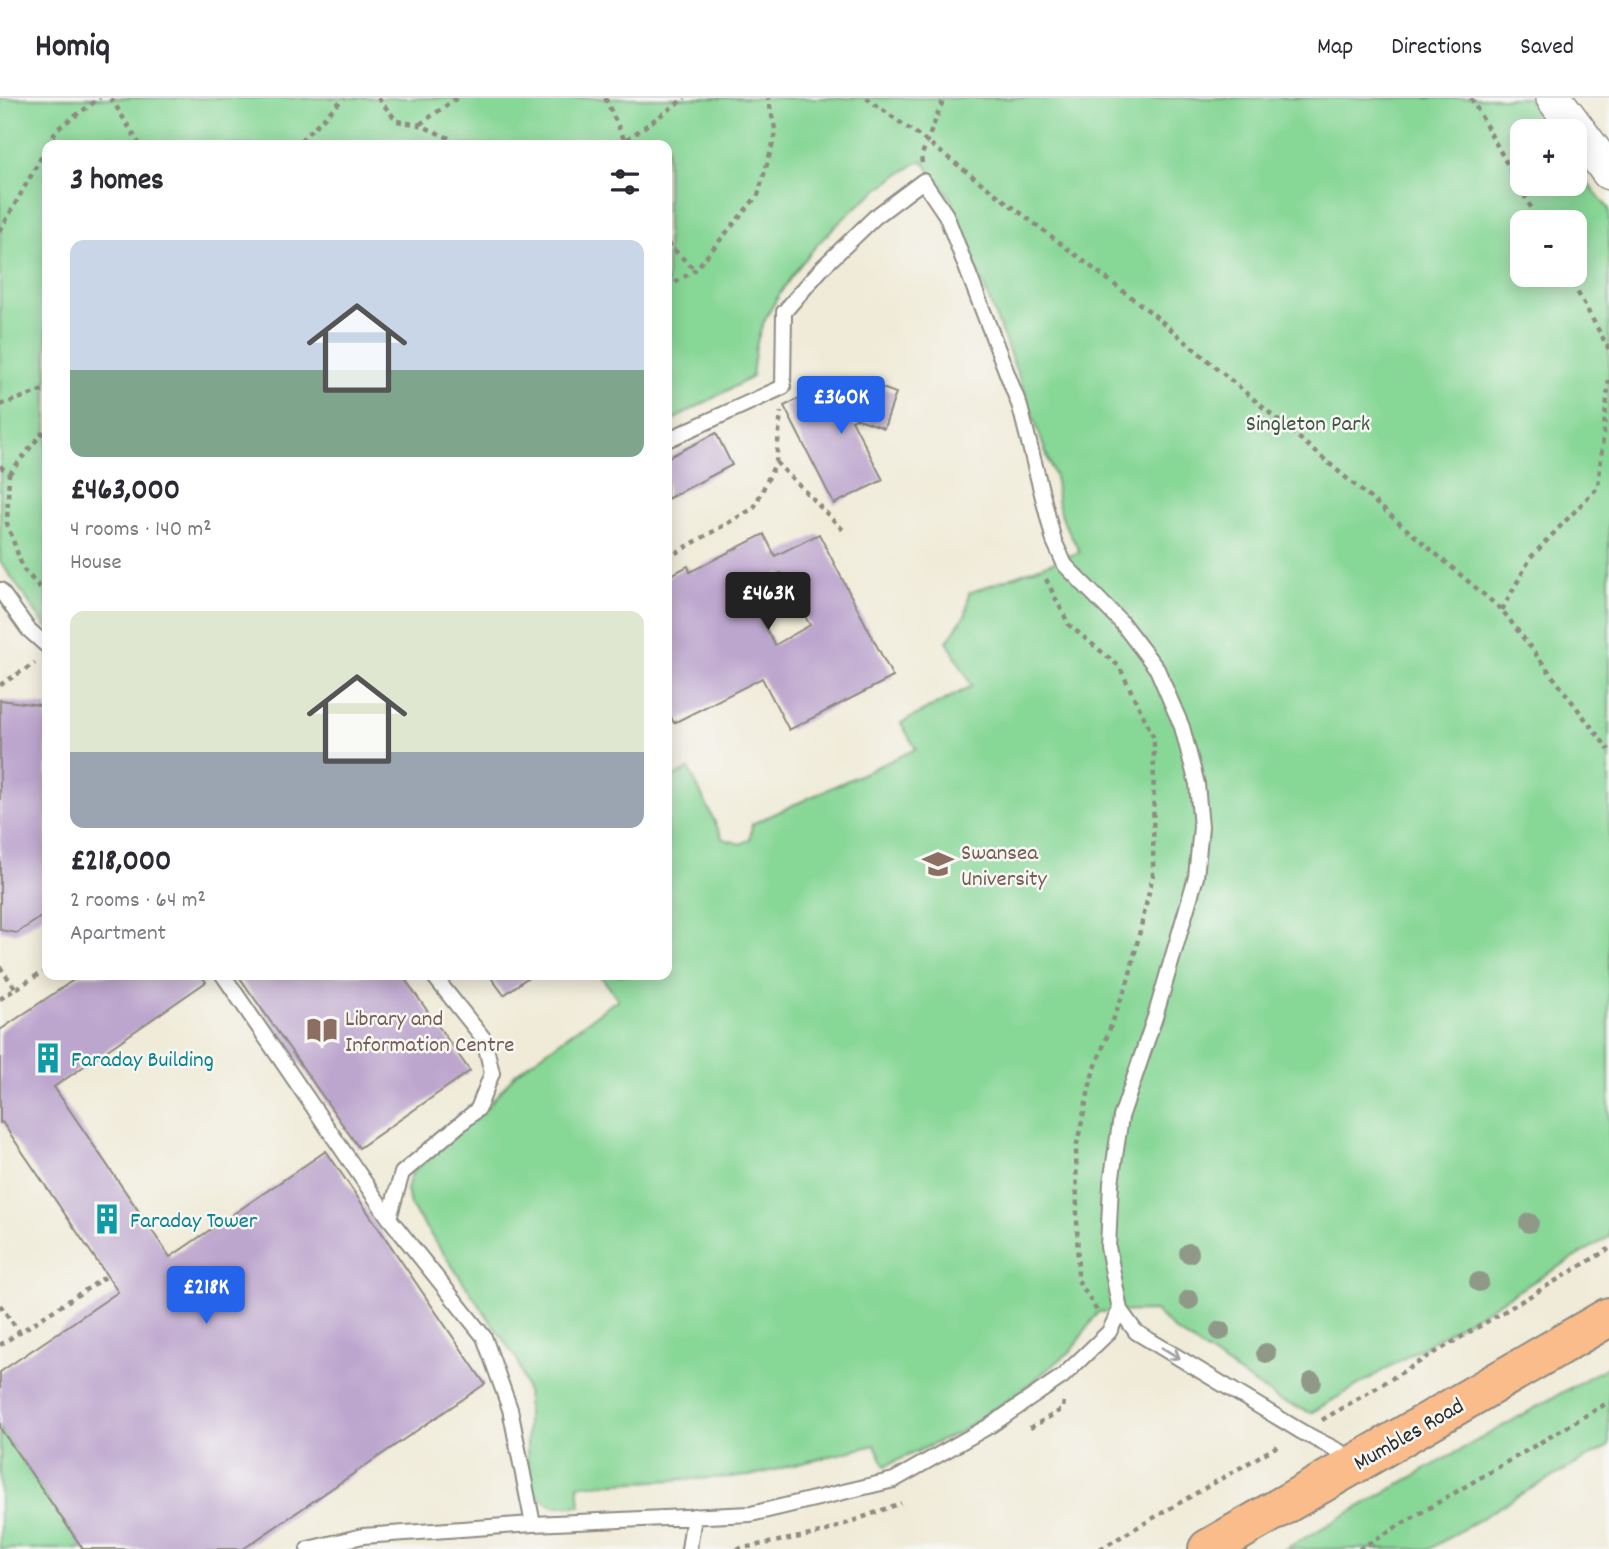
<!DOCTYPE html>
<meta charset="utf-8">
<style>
body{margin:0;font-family:Dekko,sans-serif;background:#f7f7f7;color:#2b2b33;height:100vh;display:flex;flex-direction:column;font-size:26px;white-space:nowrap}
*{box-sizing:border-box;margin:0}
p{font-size:23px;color:#7c7c81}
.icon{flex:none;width:38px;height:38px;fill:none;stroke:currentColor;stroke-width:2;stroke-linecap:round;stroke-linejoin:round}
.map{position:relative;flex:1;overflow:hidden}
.sheet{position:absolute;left:42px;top:42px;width:630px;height:840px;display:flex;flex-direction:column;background:#fff;border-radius:14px;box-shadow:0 4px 18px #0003}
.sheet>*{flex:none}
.tools{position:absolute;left:1510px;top:21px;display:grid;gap:14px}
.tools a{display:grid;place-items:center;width:77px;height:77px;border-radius:14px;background:#fff;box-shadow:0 4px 18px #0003;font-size:35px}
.price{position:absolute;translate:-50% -60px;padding:0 16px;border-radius:7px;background:#2563eb;color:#fff;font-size:23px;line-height:46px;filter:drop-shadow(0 2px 4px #0008)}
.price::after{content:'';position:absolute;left:50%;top:42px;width:21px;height:16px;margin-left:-10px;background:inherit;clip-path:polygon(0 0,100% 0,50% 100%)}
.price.on{background:#222;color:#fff}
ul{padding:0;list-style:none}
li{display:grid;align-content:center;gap:14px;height:371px;padding:0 28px}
li span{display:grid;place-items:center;height:217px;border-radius:14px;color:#555}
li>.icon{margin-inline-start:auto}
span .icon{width:126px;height:126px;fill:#fffc;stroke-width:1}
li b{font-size:30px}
h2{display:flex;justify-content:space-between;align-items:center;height:84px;padding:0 28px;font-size:30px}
header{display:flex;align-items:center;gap:42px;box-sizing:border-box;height:98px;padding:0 35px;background:#fff;border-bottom:2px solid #e1e1e2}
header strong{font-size:33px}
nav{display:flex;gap:38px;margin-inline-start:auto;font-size:24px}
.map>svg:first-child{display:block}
.green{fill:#87d796;stroke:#598160;stroke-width:2;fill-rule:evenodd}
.building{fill:#bda6ce;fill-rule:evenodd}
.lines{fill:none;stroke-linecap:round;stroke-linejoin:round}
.service-casing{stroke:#8e8b82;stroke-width:18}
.tertiary-casing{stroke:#8e8b82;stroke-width:38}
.primary-casing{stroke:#8e8b82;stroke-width:42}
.path{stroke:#8e8b82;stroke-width:4.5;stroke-dasharray:5 5;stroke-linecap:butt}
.service{stroke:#fff;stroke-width:14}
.tertiary{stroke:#fff;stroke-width:35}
.primary{stroke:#fabc8b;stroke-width:38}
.tree{fill:#909988}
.oneway{stroke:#a0a0a0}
.labels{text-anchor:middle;stroke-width:5;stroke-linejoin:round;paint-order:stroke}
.park-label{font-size:23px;fill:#425646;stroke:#f6f6f2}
.education-label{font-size:23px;fill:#785e54;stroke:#f6f6f2;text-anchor:start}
.culture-label{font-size:23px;fill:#0d838f;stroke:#f6f6f2;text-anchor:start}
.street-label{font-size:23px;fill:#2b2b2b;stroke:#f6f6f2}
</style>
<header>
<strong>Homiq</strong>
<nav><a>Map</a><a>Directions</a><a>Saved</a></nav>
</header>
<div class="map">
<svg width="1609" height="1451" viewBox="0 0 1609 1451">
<rect width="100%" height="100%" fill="#f6f6f2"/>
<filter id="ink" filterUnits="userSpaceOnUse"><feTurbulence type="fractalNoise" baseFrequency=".0143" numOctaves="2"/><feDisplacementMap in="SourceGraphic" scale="14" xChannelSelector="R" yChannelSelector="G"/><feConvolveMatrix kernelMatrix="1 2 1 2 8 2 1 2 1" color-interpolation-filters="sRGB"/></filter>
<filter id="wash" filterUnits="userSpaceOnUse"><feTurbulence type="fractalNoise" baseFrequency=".00686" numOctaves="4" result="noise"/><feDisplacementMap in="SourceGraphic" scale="28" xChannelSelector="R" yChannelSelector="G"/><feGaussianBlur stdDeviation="1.57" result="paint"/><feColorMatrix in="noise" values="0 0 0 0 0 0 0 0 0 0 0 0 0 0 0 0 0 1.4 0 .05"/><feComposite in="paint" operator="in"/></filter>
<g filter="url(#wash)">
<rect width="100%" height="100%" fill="#f0ebd8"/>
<!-- green -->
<path class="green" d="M 0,0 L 1528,0 L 1549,33 L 1522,33 L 1522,86 L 1575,86 L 1575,69 L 1609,111 L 1609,1139 L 1311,1315 L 1279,1302 L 1173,1231 L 1155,1213 L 1098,1214 L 1071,1253 L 1014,1298 L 958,1335 L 885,1368 L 875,1347 L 750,1378 L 578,1387 L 580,1408 L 553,1408 L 535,1396 L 527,1382 L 527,1295 L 518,1263 L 410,1107 L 407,1091 L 412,1074 L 482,1015 L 516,975 L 618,901 L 600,877 L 667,877 L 667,682 L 689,671 L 723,741 L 741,746 L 750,741 L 752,726 L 916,651 L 901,625 L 972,588 L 947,543 L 966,516 L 969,495 L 1080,454 L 1065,427 L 1057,402 L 1056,383 L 1023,290 L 949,98 L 922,62 C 859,99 798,156 765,222 C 756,239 754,260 752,279 L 667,325 L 667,47 L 47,47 L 47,530 L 0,463 ZM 1522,124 L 1575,124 L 1575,177 L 1522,177 Z
M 1609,1268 L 1609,1348 L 1516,1399 L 1430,1451 L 1285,1451 Z
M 0,1330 L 83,1451 L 0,1451 Z"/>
<g id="blocks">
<!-- building -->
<path class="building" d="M 863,283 L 896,295 L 884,330 L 856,320 L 852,322 L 883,382 L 834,406 L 784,308 L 832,284 L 847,313 L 853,310 Z
M 716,335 L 732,367 L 667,401 L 667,360 Z
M 764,436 L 775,458 L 819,436 L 893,579 L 789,632 L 762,580 L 674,625 L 667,612 L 667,479 L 688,468 L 690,474 ZM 781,475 L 810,527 L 775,547 L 746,494 Z
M 0,602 L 47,608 L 47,815 L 17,835 L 0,832 Z
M 81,877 L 201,877 L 206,884 L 54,989 L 170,1159 L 326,1053 L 485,1286 L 243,1451 L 83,1451 L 0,1330 L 0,1274 L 118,1194 L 2,1024 L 0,1025 L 0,932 Z
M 238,877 L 402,877 L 470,973 L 359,1050 Z
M 489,877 L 531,877 L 504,897 Z"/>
</g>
</g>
<g filter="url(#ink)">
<use href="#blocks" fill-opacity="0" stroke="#8e8b82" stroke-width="2"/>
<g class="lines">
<!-- service casing -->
<g class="service-casing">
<path id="service" d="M 0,492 L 28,531 L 47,548
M 223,877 L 389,1120 L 484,1239 L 510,1311 L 533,1426
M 389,1120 L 402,1075 L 478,1011 L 492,975 L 484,941 L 433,877
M 1120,1212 L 1136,1234 L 1302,1334 L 1356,1362
M 308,1451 L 363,1438 L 533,1426 L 751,1416 L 894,1382 L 991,1327 L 1063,1278 L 1109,1234 L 1120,1212 L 1108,1149 L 1111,1085 L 1121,1019 L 1155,919 L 1196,779 L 1201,729 L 1197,686 L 1182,629 L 1157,571 L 1121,524 L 1065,467 L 1054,443 L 1020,309 L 946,117 L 923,83 L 875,119 L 823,169 L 784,214 L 783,289 L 667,342
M 689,1451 L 694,1418"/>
</g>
<!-- tertiary casing -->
<g class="tertiary-casing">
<path id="tertiary" d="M 1554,0 L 1609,74"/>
</g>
<!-- primary casing -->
<g class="primary-casing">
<path id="primary" d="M 1208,1451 L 1609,1219"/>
</g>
<!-- path -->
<path class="path" d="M 111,0 L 140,47
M 378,0 L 397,23 L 420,27 L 453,42 L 455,47
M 605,0 L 625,43
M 866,0 L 929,45 L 1153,216 L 1502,512 L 1609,652
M 1471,0 L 1539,124
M 420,26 L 457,0
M 48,47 L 57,31 L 100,0
M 292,47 L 298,45 L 344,0
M 619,47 L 685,0
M 922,65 L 921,59 L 944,0
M 0,133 L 47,49
M 667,145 L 695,172
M 1568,177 L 1609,251
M 667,190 L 695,172 L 758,97 L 776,35 L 768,0
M 0,307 L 47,291
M 776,364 L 844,433
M 0,368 L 9,376 L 7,425 L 23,471 L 47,497
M 9,376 L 47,329
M 667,460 L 754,410 L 776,364 L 781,314
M 1046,481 L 1069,527 L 1119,568 L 1154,640 L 1153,777 L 1129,880 L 1092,978 L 1076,1050 L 1078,1182 L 1097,1213
M 1502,512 L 1531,459 L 1598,389 L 1609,281
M 0,587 L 35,565
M 0,869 L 16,891
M 0,901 L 47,871
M 0,1207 L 20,1235
M 0,1247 L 107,1178
M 1322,1322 L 1609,1151
M 1030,1330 L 1063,1311 L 1064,1302
M 737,1451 L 821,1435 L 901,1405
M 1100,1451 L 1281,1346
M 1359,1451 L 1609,1304"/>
<!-- service -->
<use href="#service" class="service"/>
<!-- tertiary -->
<use href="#tertiary" class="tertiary"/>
<!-- primary -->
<use href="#primary" class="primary"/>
</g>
<!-- trees -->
<g class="tree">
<circle cx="1529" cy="1125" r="10"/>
<circle cx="1189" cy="1155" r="10"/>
<circle cx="1479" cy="1184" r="10"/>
<circle cx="1189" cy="1202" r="10"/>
<circle cx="1220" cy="1233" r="10"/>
<circle cx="1266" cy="1255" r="10"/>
<circle cx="1312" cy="1284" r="10"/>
</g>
<!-- one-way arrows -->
<defs><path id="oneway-shaft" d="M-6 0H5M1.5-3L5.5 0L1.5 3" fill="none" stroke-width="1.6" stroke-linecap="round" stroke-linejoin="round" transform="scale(1.75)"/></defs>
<use class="oneway" href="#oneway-shaft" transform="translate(1171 1255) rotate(31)"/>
</g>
<!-- icons -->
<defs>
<g id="university-bare" transform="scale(2.415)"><path d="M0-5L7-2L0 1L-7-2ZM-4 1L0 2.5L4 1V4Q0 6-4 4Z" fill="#8d6e63" stroke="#f6f6f2" stroke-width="2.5" paint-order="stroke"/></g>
<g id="library-bare" transform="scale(2.415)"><path d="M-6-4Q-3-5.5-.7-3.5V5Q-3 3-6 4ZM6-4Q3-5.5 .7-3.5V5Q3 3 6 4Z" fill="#8d6e63" stroke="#f6f6f2" stroke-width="2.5" paint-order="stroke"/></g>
<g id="building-bare" transform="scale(2.415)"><path d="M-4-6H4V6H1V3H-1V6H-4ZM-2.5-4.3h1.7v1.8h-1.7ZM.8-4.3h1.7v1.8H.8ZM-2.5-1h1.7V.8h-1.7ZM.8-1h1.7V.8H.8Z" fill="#0f9aa8" stroke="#f6f6f2" stroke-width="2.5" paint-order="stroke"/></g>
</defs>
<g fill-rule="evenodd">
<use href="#university-bare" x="938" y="766"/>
<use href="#library-bare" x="322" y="932"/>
<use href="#building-bare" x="48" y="960"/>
<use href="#building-bare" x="107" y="1121"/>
</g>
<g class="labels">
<!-- park labels -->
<g class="park-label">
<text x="1308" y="332">Singleton Park</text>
</g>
<!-- education labels -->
<g class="education-label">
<text x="961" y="761">Swansea<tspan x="961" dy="26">University</tspan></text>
<text x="345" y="927">Library and<tspan x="345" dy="26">Information Centre</tspan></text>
</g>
<!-- culture labels -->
<g class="culture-label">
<text x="71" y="968">Faraday Building</text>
<text x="130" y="1129">Faraday Tower</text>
</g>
<!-- street labels -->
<g class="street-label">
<text transform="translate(1408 1335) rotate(-30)" y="8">Mumbles Road</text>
</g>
</g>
</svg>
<div class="tools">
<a>+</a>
<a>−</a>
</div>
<b class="price" style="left:841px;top:338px">£360K</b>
<b class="price on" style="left:768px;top:534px">£463K</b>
<b class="price" style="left:206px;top:1228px">£218K</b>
<section class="sheet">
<h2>3 homes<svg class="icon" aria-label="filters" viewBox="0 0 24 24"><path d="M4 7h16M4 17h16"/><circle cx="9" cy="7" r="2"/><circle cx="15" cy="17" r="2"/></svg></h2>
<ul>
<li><span style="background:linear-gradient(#c9d6e8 60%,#7fa58c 0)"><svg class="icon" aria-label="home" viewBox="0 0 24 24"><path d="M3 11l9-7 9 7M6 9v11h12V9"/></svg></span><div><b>£463,000</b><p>4 rooms · 140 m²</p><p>House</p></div></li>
<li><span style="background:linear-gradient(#dfe7d0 65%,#9aa5b1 0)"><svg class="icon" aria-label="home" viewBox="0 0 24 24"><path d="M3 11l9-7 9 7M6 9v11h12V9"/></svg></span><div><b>£218,000</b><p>2 rooms · 64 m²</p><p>Apartment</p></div></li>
</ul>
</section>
</div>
